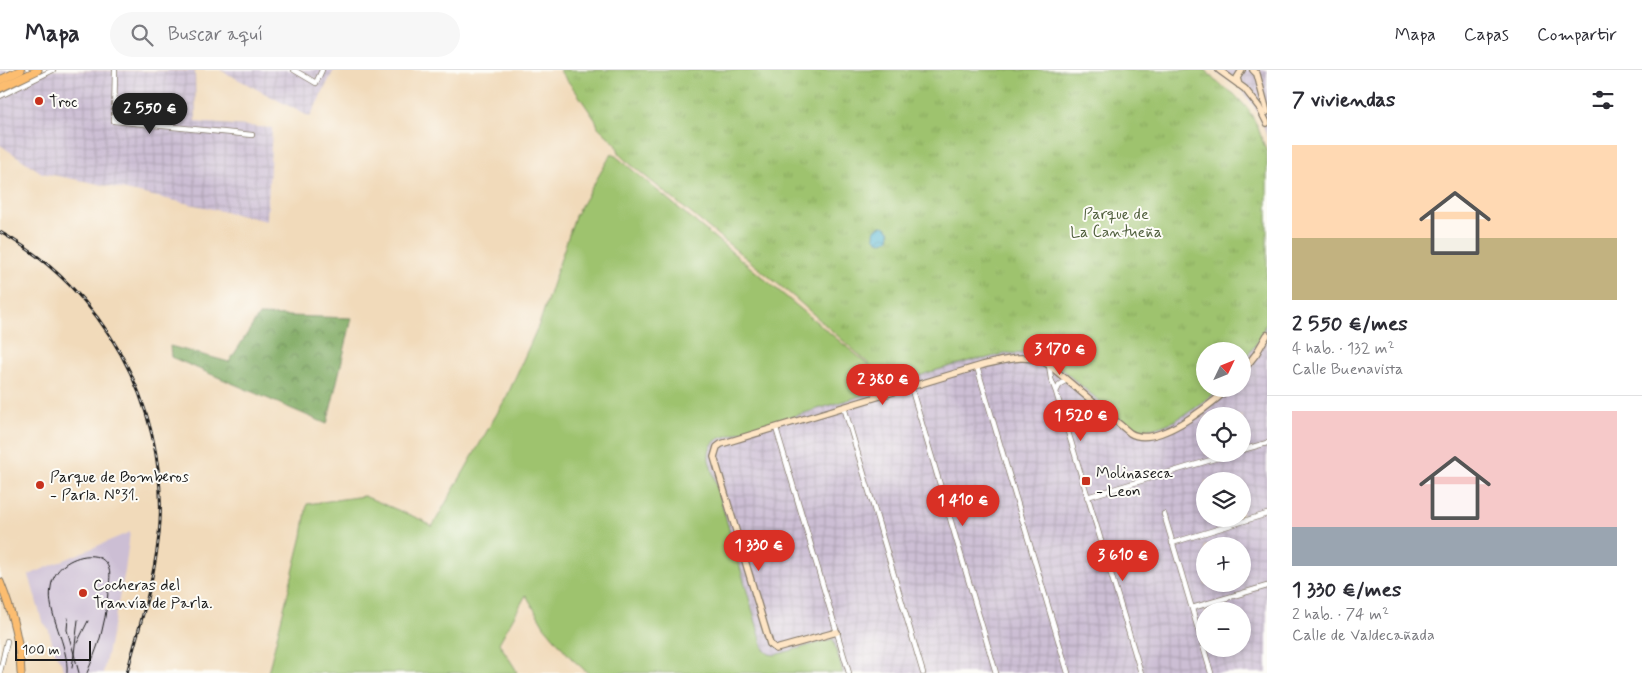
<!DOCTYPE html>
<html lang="es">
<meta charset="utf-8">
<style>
body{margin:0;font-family:Mynerve,sans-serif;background:#f7f7f7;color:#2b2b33;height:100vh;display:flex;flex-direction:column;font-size:19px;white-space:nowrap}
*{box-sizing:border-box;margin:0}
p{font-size:16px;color:#7c7c81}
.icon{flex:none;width:28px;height:28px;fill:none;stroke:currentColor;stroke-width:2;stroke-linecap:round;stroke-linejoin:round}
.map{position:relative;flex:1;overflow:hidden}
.side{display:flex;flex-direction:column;background:#fff;width:375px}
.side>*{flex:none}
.needle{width:32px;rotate:47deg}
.controls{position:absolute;left:1196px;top:272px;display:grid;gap:10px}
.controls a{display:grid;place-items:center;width:55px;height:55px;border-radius:50%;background:#fff;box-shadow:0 2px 8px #0003;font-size:25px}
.scale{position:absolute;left:15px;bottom:12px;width:76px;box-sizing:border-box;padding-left:5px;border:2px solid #1c1c1c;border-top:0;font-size:14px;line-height:18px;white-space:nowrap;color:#1c1c1c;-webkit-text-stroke:4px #fdfcf7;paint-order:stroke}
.price{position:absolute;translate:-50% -42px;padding:0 11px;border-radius:18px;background:#d93025;color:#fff;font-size:16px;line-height:32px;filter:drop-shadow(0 1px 2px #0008)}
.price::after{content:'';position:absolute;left:50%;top:30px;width:15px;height:11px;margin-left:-8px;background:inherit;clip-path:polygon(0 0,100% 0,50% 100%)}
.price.on{background:#222;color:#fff}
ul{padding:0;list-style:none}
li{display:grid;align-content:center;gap:10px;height:265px;padding:0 25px}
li+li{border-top:1px solid #e1e1e2}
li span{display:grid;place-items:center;height:155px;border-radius:0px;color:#555}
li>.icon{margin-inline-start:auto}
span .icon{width:90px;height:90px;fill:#fffc;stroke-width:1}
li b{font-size:21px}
h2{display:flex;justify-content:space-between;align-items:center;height:60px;padding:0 25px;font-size:21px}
header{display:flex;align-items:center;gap:30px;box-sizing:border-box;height:70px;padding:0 25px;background:#fff;border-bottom:1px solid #e1e1e2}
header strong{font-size:24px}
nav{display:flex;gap:28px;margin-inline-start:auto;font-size:18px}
.search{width:350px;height:45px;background:#f7f7f7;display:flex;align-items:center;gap:12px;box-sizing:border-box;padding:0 18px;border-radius:28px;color:#7c7c81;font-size:19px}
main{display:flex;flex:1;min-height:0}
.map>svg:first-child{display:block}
.industrial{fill:url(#industrial-grid);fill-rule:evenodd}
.railway{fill:#ccbed4}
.grass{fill:#9ec36e;stroke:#5d7045}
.forest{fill:url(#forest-crowns);stroke:#4d623e}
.park{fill:url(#park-tufts);stroke:#5d7045}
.water{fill:url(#water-waves);stroke:#386876}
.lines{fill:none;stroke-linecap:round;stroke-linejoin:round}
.street-casing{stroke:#867b6b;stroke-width:6}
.secondary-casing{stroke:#867b6b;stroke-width:8}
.primary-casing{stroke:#867b6b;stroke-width:9}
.street{stroke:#fff;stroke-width:4.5}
.secondary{stroke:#fee5c5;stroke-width:5.5}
.primary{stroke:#fcbd6f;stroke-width:7}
.tram{stroke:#1c1c1c;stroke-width:1}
.rail-casing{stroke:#1c1c1c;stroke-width:3}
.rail{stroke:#fdfcf7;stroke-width:1;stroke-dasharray:4;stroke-linecap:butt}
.poi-dot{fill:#c8321e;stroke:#fdfcf7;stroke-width:2}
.labels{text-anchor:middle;stroke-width:4;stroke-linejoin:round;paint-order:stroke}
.poi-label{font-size:16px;fill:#1c1c1c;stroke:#fdfcf7;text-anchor:start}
.park-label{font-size:16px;fill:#505f3d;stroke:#fdfcf7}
</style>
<header>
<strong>Mapa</strong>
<div class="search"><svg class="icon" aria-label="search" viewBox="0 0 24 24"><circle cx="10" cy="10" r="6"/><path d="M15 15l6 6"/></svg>Buscar aquí</div>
<nav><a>Mapa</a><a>Capas</a><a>Compartir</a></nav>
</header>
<main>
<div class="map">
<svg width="1267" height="603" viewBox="0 0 1267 603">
<defs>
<pattern id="industrial-grid" width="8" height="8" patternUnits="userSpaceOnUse" patternTransform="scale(1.25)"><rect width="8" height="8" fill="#ccbed4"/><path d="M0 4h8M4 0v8" fill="none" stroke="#afa3b5"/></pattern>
<pattern id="forest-crowns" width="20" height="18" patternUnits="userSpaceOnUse" patternTransform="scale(1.25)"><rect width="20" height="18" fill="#7ea961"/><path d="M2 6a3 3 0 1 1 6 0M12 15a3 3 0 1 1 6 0" fill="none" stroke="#66894f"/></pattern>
<pattern id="park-tufts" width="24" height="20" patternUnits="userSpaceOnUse" patternTransform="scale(1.25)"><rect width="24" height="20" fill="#9ec36e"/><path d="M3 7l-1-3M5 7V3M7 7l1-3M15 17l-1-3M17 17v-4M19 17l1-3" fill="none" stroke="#88a75f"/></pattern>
<pattern id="water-waves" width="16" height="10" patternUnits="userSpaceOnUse" patternTransform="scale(1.25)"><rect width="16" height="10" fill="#53b5d1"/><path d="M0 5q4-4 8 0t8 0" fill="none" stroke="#4492a9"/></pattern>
</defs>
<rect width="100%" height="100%" fill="#fdfcf7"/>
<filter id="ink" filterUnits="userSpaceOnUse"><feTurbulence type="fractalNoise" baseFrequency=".02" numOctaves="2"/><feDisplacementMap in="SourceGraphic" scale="10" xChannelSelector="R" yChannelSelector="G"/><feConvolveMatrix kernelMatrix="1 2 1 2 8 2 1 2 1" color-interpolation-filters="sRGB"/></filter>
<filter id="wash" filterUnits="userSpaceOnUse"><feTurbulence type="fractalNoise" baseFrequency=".0096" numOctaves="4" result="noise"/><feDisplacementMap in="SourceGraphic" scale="20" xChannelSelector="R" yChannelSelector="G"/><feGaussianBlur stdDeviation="1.12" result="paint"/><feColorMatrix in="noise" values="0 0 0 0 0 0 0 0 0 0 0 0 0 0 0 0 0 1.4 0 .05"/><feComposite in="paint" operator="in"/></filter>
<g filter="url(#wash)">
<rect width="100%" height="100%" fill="#f1daba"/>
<!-- industrial -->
<path class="industrial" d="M 0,0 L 195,1 L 196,52 L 272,58 L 267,151 L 89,112 L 42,103 L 0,75 Z
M 220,0 L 334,0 L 310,47 Z
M 1216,0 L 1267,0 L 1267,68 L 1262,51 L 1254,36 L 1237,15 L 1217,3 Z
M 1267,252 L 1267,603 L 843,603 L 833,569 L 775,585 L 769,584 L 764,580 L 709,390 L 708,381 L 715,370 L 894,316 L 927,303 L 976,289 L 984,289 L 1006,283 L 1015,282 L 1042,284 L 1047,287 L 1134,360 L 1203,333 L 1219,319 L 1242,319 L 1243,292 L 1258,271 ZM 1205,346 L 1242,346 L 1242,384 L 1205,384 ZM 1205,411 L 1242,411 L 1242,449 L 1205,449 ZM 1205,476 L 1242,476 L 1242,514 L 1205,514 ZM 1205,541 L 1242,541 L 1242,579 L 1205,579 Z"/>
<!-- railway -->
<path class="railway" d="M 130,462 L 125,501 L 103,603 L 64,603 L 61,592 L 56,585 L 48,558 L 42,551 L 29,505 Z"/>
<!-- grass -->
<path class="grass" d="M 612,83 L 894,316 L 721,368 C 711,372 708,379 709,390 L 764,580 L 769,584 L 775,585 L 833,569 L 843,603 L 588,603 L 571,588 L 544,556 L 526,525 L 499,573 L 515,598 L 517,603 L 268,603 L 302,466 L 307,434 L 364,426 L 422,450 L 432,457 L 507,326 L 540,252 L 575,146 Z"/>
<!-- forest -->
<path class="forest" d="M 259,245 L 352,248 L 327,354 L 171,287 L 170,276 L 229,292 Z"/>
<!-- park -->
<path class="park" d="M 559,0 L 1206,0 L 1214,10 L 1234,24 L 1248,39 L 1257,55 L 1267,83 L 1267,252 L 1258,271 L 1243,292 L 1242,281 L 1205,281 L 1205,319 L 1219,319 C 1197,338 1164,363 1134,360 L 1047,287 L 1042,284 L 1006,283 L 984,289 L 976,289 L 927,303 L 894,316 L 794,227 L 624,89 L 620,85 L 616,74 L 598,57 L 596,51 L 577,23 Z"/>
<!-- water -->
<path class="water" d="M874 164a8 8 0 1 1 16 0a8 8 0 1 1-16 0Z"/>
</g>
<g filter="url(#ink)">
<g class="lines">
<!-- street casing -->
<g class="street-casing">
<path id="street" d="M 115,0 L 114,51 L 252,65
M 294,0 L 316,13 L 322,0
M 0,26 L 53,0
M 1049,295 L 1051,309 L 1056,322 L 1141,603
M 977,297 L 1068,603
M 911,317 L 996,603
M 1056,322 L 1060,314 L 1067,310
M 844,337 L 923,603
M 776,358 L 849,603
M 1242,380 L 1267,373
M 1087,427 L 1231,384
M 1164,444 L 1211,603
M 1172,473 L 1267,444
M 1192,538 L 1267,516
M 0,602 L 7,571"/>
</g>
<!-- secondary casing -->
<g class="secondary-casing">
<path id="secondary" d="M 1219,0 L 1245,19 L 1259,37 L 1267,53
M 1253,0 L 1257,4 L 1267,42
M 1239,15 L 1237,8 L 1242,0
M 1242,302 L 1256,284 L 1267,265
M 837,562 L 776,579 L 770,574 L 714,387 L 717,377 L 721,374 L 983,295 C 1005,290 1028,282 1049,295 L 1130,363 C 1156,379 1209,336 1228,319"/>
</g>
<!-- primary casing -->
<g class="primary-casing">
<path id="primary" d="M 0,10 L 21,0
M 0,18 L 38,0
M 0,512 C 12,542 20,571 21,603"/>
</g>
<!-- street -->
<use href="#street" class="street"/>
<!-- secondary -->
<use href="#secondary" class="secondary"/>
<!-- primary -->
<use href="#primary" class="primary"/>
<!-- tram -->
<path class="tram" d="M 68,548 L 67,560 L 74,584 L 72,598
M 78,550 L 74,584 L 79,603
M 77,573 L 88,551
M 67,603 C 69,574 46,544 51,517 C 52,509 57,500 64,495 C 76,485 103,479 109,499 C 111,506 109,515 108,522 C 107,533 106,545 103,556 C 100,572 93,588 87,603"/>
<!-- rail casing -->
<g class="rail-casing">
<path id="rail" d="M 0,162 C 103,219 166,334 160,452 C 157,503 140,553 127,603"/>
</g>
<!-- rail -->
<use href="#rail" class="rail"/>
</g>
</g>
<!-- markers -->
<g class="poi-dot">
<circle cx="39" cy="31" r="5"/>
<rect x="1081" y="406" width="10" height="10" rx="2.5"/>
<circle cx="40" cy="415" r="5"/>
<circle cx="83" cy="523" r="5"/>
</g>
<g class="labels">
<!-- poi labels -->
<g class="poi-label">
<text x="49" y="37">Troc</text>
<text x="1096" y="408">Molinaseca<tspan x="1096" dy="18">- Leon</tspan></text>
<text x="50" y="412">Parque de Bomberos<tspan x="50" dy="18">- Parla. Nº31.</tspan></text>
<text x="93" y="520">Cocheras del<tspan x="93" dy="18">Tranvía de Parla.</tspan></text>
</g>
<!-- park labels -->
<g class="park-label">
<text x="1116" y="149">Parque de<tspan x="1116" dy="18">La Cantueña</tspan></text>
</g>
</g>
</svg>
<div class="controls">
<a><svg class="needle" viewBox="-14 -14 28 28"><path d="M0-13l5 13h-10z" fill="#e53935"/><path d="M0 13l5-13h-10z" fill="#7c7c81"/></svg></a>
<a><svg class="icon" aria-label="locate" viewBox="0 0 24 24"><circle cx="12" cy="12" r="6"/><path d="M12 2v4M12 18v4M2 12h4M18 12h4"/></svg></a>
<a><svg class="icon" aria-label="layers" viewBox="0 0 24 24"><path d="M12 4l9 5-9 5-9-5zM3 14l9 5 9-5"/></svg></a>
<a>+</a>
<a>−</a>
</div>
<div class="scale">100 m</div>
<b class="price on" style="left:150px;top:65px">2 550 €</b>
<b class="price" style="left:1060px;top:306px">3 170 €</b>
<b class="price" style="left:883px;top:336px">2 380 €</b>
<b class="price" style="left:1081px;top:372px">1 520 €</b>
<b class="price" style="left:963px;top:457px">1 410 €</b>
<b class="price" style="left:759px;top:502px">1 330 €</b>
<b class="price" style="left:1123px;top:512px">3 610 €</b>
</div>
<section class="side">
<h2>7 viviendas<svg class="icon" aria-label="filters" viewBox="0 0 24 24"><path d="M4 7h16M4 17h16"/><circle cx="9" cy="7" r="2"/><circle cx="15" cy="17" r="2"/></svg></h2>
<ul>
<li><span style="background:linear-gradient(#ffd9b3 60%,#c2b280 0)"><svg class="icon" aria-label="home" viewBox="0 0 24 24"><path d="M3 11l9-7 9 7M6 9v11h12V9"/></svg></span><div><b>2 550 €/mes</b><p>4 hab. · 132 m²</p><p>Calle Buenavista</p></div></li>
<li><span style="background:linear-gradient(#f6c9c9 75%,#9aa5b1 0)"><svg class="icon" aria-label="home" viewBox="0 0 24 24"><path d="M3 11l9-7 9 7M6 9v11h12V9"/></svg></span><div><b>1 330 €/mes</b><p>2 hab. · 74 m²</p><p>Calle de Valdecañada</p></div></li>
</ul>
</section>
</main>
